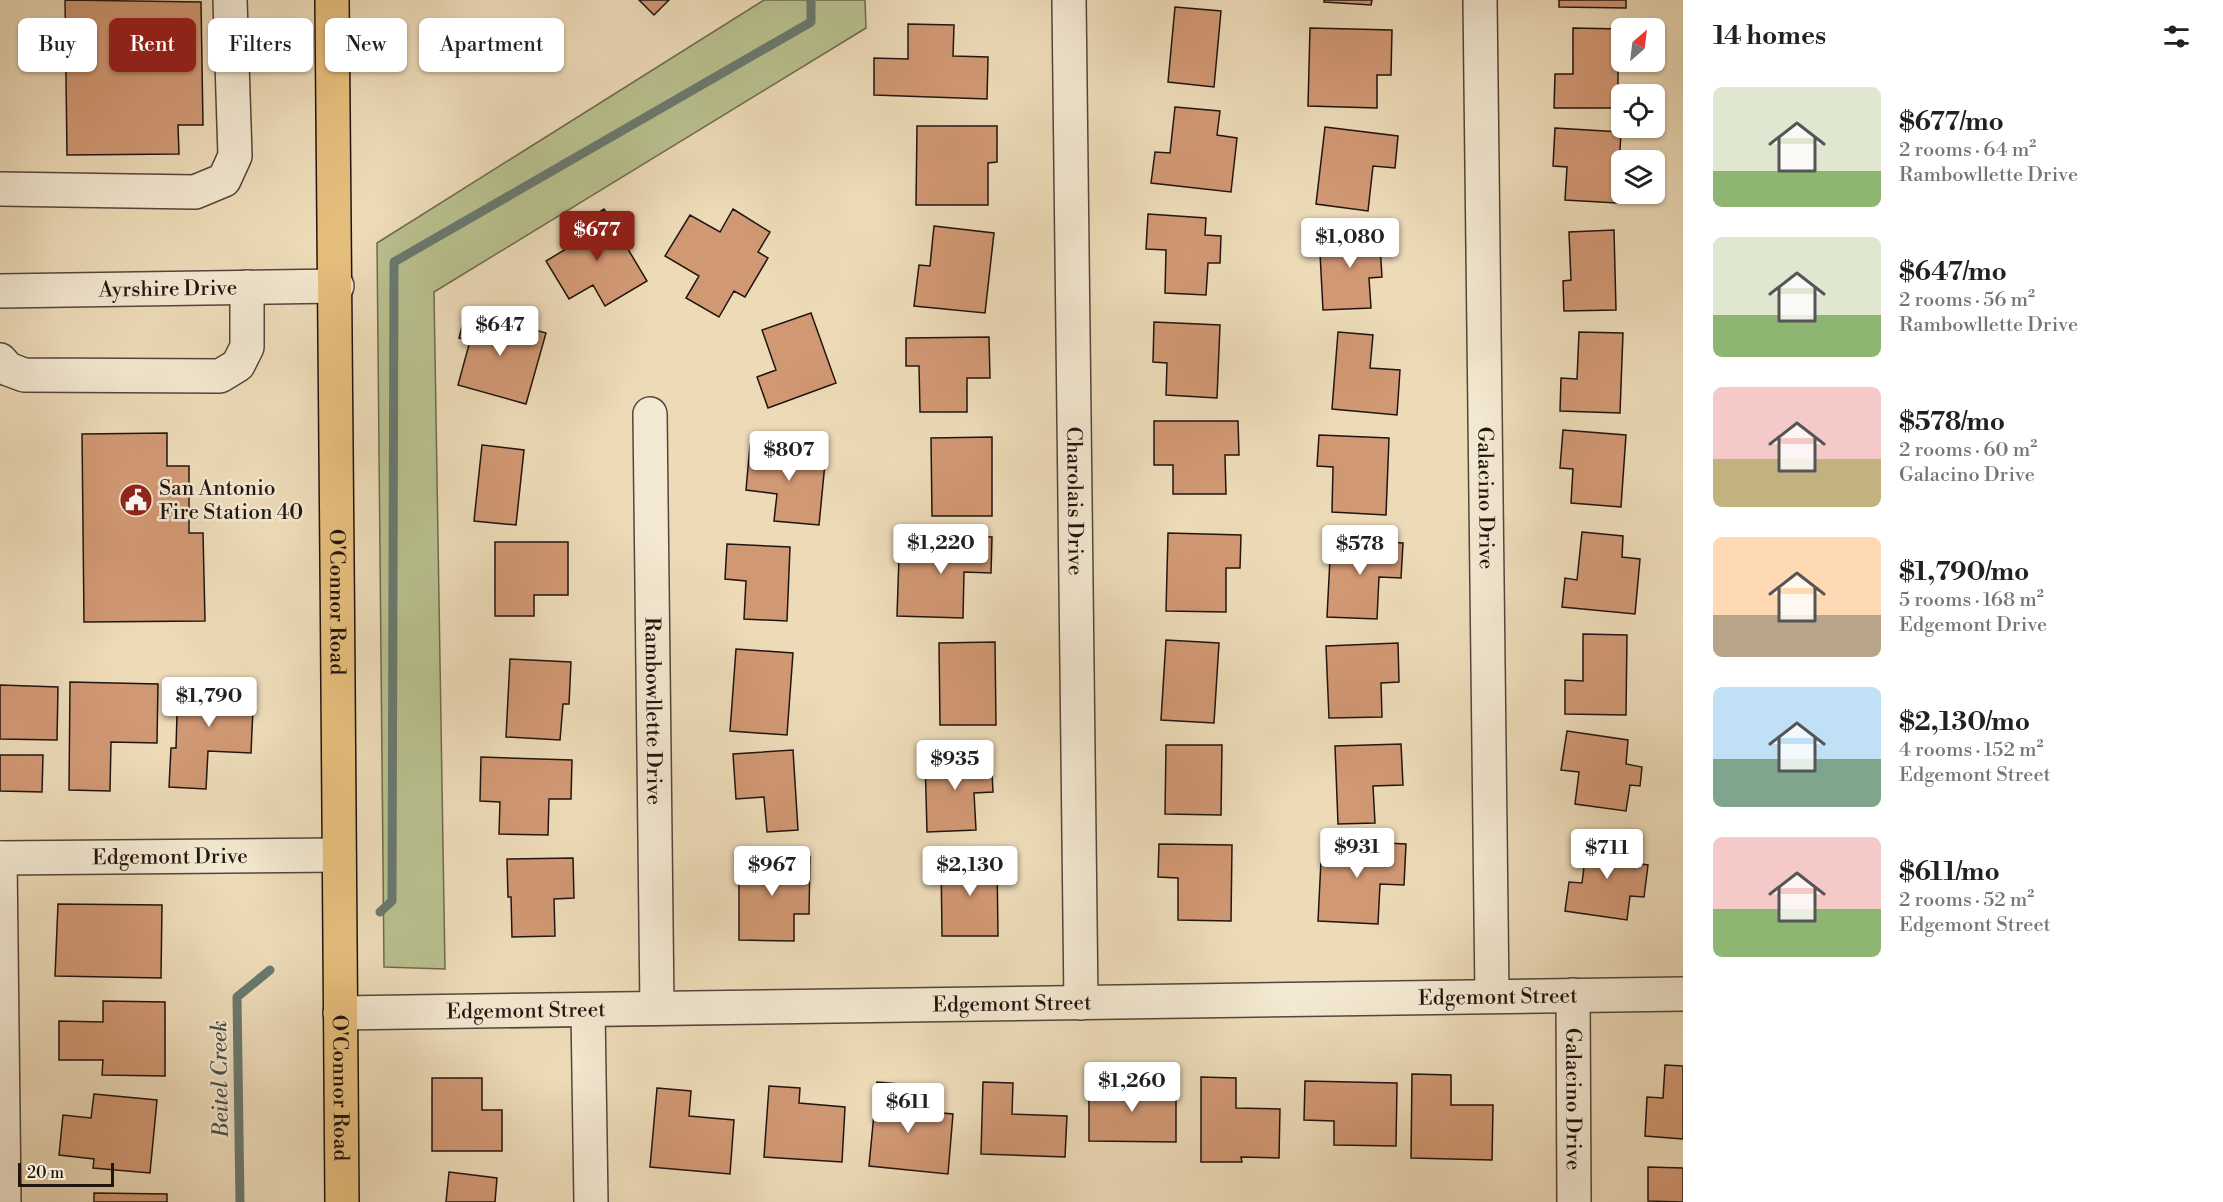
<!DOCTYPE html>
<meta charset="utf-8">
<style>
body{margin:0;font-family:"Libre Bodoni",serif;background:#f2f2f2;color:#202124;height:100vh;display:flex;flex-direction:column;font-size:22px;white-space:nowrap}
*{box-sizing:border-box;margin:0}
p{font-size:20px;color:#757577}
.icon{flex:none;width:33px;height:33px;fill:none;stroke:currentColor;stroke-width:2;stroke-linecap:round;stroke-linejoin:round}
.map{position:relative;flex:1;overflow:hidden}
.sheet{display:flex;flex-direction:column;background:#fff;width:540px}
.sheet>*{flex:none}
.top-card{position:absolute;left:18px;top:18px;width:570px;height:54px;display:flex;gap:12px}
.needle{width:39px;rotate:28deg}
.buttons{position:absolute;left:1611px;top:18px;display:grid;gap:12px}
.buttons a{display:grid;place-items:center;width:54px;height:54px;border-radius:9px;background:#fff;box-shadow:0 2px 4px #0004;font-size:30px}
.scale{position:absolute;left:18px;bottom:15px;width:96px;box-sizing:border-box;padding-left:6px;border:3px solid #211510;border-top:0;font-size:16px;line-height:21px;white-space:nowrap;color:#211510;-webkit-text-stroke:4px #f3e8d1;paint-order:stroke}
.price{position:absolute;translate:-50% -51px;padding:0 14px;border-radius:6px;background:#fff;color:#222;font-size:20px;line-height:39px;filter:drop-shadow(0 2px 3px #0008)}
.price::after{content:'';position:absolute;left:50%;top:36px;width:18px;height:14px;margin-left:-9px;background:inherit;clip-path:polygon(0 0,100% 0,50% 100%)}
.price.active{background:#8f2418;color:#fff}
ul{padding:0;list-style:none}
li{display:flex;align-items:center;gap:18px;height:150px;padding:0 30px}
li span{display:grid;place-items:center;flex:none;width:168px;height:120px;border-radius:9px;color:#555}
li>.icon{margin-inline-start:auto}
span .icon{width:72px;height:72px;fill:#fffc;stroke-width:1}
li b{font-size:26px}
h2{display:flex;justify-content:space-between;align-items:center;height:72px;padding:0 30px;font-size:26px}
.chip{padding:0 21px;border-radius:9px;background:#fff;box-shadow:0 2px 4px #0004;font-size:21px;line-height:54px}
.chip.active{background:#8f2418;color:#fff}
main{display:flex;flex:1;min-height:0}
.map>svg:first-child{display:block}
.green{fill:#b9c08e;stroke:#6d6a4f;stroke-width:1.5}
.lines{fill:none;stroke-linecap:round;stroke-linejoin:round}
.stream{stroke:#69796f;stroke-width:9}
.building{fill:#d19874;stroke:#211510;stroke-width:1.5}
.minor-casing{stroke:#54463a;stroke-width:36}
.major-casing{stroke:#211510;stroke-width:36}
.minor{stroke:#f3e8d1;stroke-width:33}
.major{stroke:#e6be7c;stroke-width:33}
.labels{text-anchor:middle;stroke-width:5;stroke-linejoin:round;paint-order:stroke}
.street-label{font-size:21px;fill:#211510;stroke:#f3e8d1}
.poi-label{font-size:21px;fill:#211510;stroke:#f3e8d1;text-anchor:start}
.water-label{font-size:22px;font-style:italic;fill:#4b4f47;stroke:#f3e8d1}
</style>
<main>
<div class="map">
<svg width="1683" height="1202" viewBox="0 0 1683 1202">
<rect width="100%" height="100%" fill="#eddbb8"/>
<filter id="stains"><feTurbulence type="fractalNoise" baseFrequency=".00333" numOctaves="4"/><feColorMatrix values="0 0 0 0 .2 0 0 0 0 .09 0 0 0 0 .02 0 0 0 .5 -.17"/></filter>
<radialGradient id="worn" r=".72"><stop offset=".6" stop-color="#630" stop-opacity="0"/><stop offset="1" stop-color="#630" stop-opacity=".3"/></radialGradient>
<!-- green -->
<path class="green" d="M 764,0 L 865,0 L 866,28 L 434,292 L 445,969 L 384,967 L 377,243 Z"/>
<g class="lines">
<!-- stream -->
<path class="stream" d="M 380,912 L 392,901 L 394,262 L 811,22 L 811,0
M 240,1202 L 237,997 L 270,970"/>
</g>
<!-- building -->
<path class="building" d="M 65,0 L 201,2 L 203,125 L 178,125 L 179,154 L 67,155 Z
M 639,0 L 669,0 L 654,15 Z
M 1324,0 L 1372,0 L 1371,5 L 1324,2 Z
M 1559,0 L 1626,0 L 1626,8 L 1559,7 Z
M 1175,7 L 1221,11 L 1214,87 L 1168,82 Z
M 908,24 L 954,25 L 953,56 L 988,57 L 987,99 L 874,95 L 874,58 L 908,59 Z
M 1310,28 L 1392,30 L 1391,75 L 1377,75 L 1377,108 L 1308,106 Z
M 1573,28 L 1622,29 L 1622,58 L 1618,58 L 1618,108 L 1554,108 L 1555,74 L 1573,74 Z
M 1175,107 L 1220,111 L 1217,135 L 1237,138 L 1231,192 L 1151,183 L 1155,152 L 1170,153 Z
M 917,126 L 997,126 L 997,162 L 988,163 L 988,205 L 916,205 Z
M 1325,127 L 1398,136 L 1395,168 L 1373,166 L 1368,211 L 1316,204 Z
M 1555,128 L 1621,132 L 1617,203 L 1565,200 L 1567,167 L 1553,166 Z
M 604,209 L 647,281 L 605,306 L 593,285 L 569,299 L 546,261 L 581,240 L 573,228 Z
M 733,209 L 770,232 L 758,252 L 768,258 L 745,297 L 734,291 L 719,317 L 686,298 L 699,276 L 665,256 L 690,215 L 720,232 Z
M 1148,214 L 1206,218 L 1205,235 L 1221,236 L 1220,263 L 1208,263 L 1206,295 L 1165,293 L 1166,250 L 1146,249 Z
M 934,226 L 994,233 L 985,313 L 914,306 L 919,265 L 930,266 Z
M 1614,230 L 1616,310 L 1564,311 L 1563,281 L 1571,280 L 1569,232 Z
M 1379,231 L 1382,277 L 1369,278 L 1371,308 L 1323,310 L 1320,253 L 1326,253 L 1325,234 Z
M 466,311 L 546,333 L 526,404 L 458,385 L 470,341 L 459,338 Z
M 811,313 L 836,383 L 768,408 L 757,377 L 776,370 L 762,330 Z
M 1154,322 L 1220,325 L 1217,398 L 1166,395 L 1167,363 L 1153,362 Z
M 1338,332 L 1373,335 L 1370,368 L 1400,370 L 1397,415 L 1332,409 Z
M 1579,332 L 1623,333 L 1620,413 L 1560,411 L 1561,378 L 1577,379 Z
M 989,337 L 990,378 L 967,378 L 967,412 L 920,412 L 919,366 L 906,366 L 906,338 Z
M 1154,421 L 1238,421 L 1239,455 L 1225,455 L 1226,494 L 1173,494 L 1173,465 L 1154,465 Z
M 1563,430 L 1626,435 L 1621,507 L 1571,503 L 1573,469 L 1560,468 Z
M 167,433 L 167,466 L 189,466 L 189,533 L 203,533 L 205,621 L 84,622 L 82,434 Z
M 1319,435 L 1389,438 L 1386,515 L 1332,512 L 1333,467 L 1317,466 Z
M 992,437 L 992,516 L 932,516 L 931,438 Z
M 482,445 L 524,450 L 516,525 L 474,521 Z
M 750,445 L 826,453 L 819,525 L 774,521 L 777,494 L 746,490 Z
M 1582,532 L 1623,536 L 1622,557 L 1640,559 L 1635,614 L 1562,607 L 1565,578 L 1577,580 Z
M 1168,533 L 1241,535 L 1240,568 L 1226,568 L 1226,612 L 1166,611 Z
M 922,535 L 992,537 L 991,573 L 964,572 L 963,618 L 897,616 L 899,557 L 922,558 Z
M 1331,539 L 1403,543 L 1401,578 L 1379,577 L 1377,619 L 1327,617 Z
M 495,542 L 568,542 L 568,595 L 534,595 L 534,616 L 495,616 Z
M 727,544 L 790,547 L 787,621 L 744,619 L 746,581 L 725,579 Z
M 1583,634 L 1627,635 L 1626,715 L 1565,714 L 1565,680 L 1583,681 Z
M 1166,640 L 1219,643 L 1214,723 L 1161,720 Z
M 995,642 L 996,725 L 940,725 L 939,643 Z
M 1398,643 L 1399,682 L 1381,683 L 1382,717 L 1329,718 L 1326,646 Z
M 736,649 L 793,653 L 787,735 L 730,731 Z
M 510,659 L 571,662 L 569,704 L 563,704 L 560,740 L 506,737 Z
M 178,681 L 254,685 L 251,753 L 208,751 L 206,789 L 169,787 L 171,748 L 176,748 Z
M 70,682 L 158,684 L 157,743 L 111,742 L 110,791 L 69,790 Z
M 0,685 L 58,687 L 57,740 L 0,739 Z
M 1567,731 L 1628,740 L 1626,764 L 1642,767 L 1640,786 L 1630,785 L 1626,811 L 1575,804 L 1579,772 L 1561,770 Z
M 1401,744 L 1403,785 L 1373,786 L 1375,823 L 1338,824 L 1335,746 Z
M 1166,745 L 1222,745 L 1221,815 L 1165,814 Z
M 793,750 L 798,830 L 767,832 L 764,797 L 736,799 L 733,754 Z
M 0,755 L 43,755 L 42,792 L 0,791 Z
M 991,755 L 993,792 L 974,793 L 976,830 L 927,832 L 925,757 Z
M 481,757 L 572,760 L 571,799 L 549,799 L 548,835 L 499,834 L 500,802 L 480,801 Z
M 1588,834 L 1629,840 L 1626,862 L 1648,865 L 1644,897 L 1630,896 L 1627,920 L 1565,911 L 1569,882 L 1582,883 Z
M 1322,840 L 1406,844 L 1404,885 L 1380,884 L 1378,924 L 1318,921 Z
M 1159,844 L 1232,845 L 1231,921 L 1178,920 L 1178,878 L 1158,877 Z
M 739,857 L 810,857 L 809,914 L 794,914 L 794,941 L 739,940 Z
M 997,857 L 998,936 L 942,936 L 941,858 Z
M 573,858 L 574,898 L 554,899 L 555,936 L 512,937 L 511,897 L 508,897 L 507,859 Z
M 58,904 L 162,905 L 161,978 L 55,976 Z
M 103,1001 L 165,1002 L 165,1076 L 102,1075 L 103,1060 L 59,1060 L 59,1021 L 103,1022 Z
M 1665,1065 L 1683,1066 L 1683,1139 L 1645,1136 L 1647,1097 L 1663,1098 Z
M 1412,1074 L 1451,1075 L 1451,1105 L 1493,1105 L 1492,1160 L 1411,1158 Z
M 1201,1077 L 1236,1078 L 1236,1108 L 1280,1109 L 1279,1158 L 1241,1157 L 1242,1162 L 1201,1162 Z
M 432,1078 L 482,1078 L 482,1110 L 502,1110 L 502,1151 L 432,1151 Z
M 1305,1081 L 1397,1083 L 1396,1146 L 1334,1145 L 1334,1121 L 1304,1120 Z
M 877,1082 L 910,1085 L 908,1110 L 953,1114 L 948,1174 L 869,1166 Z
M 983,1082 L 1013,1083 L 1012,1114 L 1067,1116 L 1065,1157 L 981,1154 Z
M 1089,1084 L 1176,1085 L 1176,1142 L 1089,1141 Z
M 769,1086 L 800,1088 L 799,1103 L 845,1107 L 842,1162 L 764,1157 Z
M 657,1088 L 691,1091 L 689,1116 L 734,1120 L 730,1174 L 650,1167 Z
M 94,1094 L 157,1100 L 150,1173 L 93,1168 L 94,1159 L 59,1155 L 63,1115 L 91,1118 Z
M 1648,1167 L 1683,1168 L 1683,1202 L 1648,1201 Z
M 449,1172 L 497,1178 L 495,1202 L 446,1202 Z
M 94,1193 L 167,1194 L 167,1202 L 94,1202 Z"/>
<g class="lines">
<!-- minor casing -->
<g class="minor-casing">
<g id="minor">
<path id="s1" d="M 1069,0 L 1081,1003"/>
<path id="s2" d="M 1480,0 L 1492,996"/>
<path d="M 0,189 L 195,192 L 224,180 L 235,156 L 230,0"/>
<path id="s3" d="M 0,291 L 337,286"/>
<path d="M 0,360 L 8,369 L 24,375 L 220,376 L 238,365 L 247,347 L 247,287"/>
<path id="s4" d="M 650,414 L 657,1008"/>
<path d="M 0,858 L 4,1202"/>
<path id="s5" d="M 0,858 L 339,855"/>
<path id="s6" d="M 1573,995 L 1574,1202"/>
<path d="M 588,1010 L 591,1202"/>
<path id="s7" d="M 340,1013 L 1683,994"/>
</g>
</g>
<!-- major casing -->
<g class="major-casing">
<g id="major">
<path id="s8" d="M 332,0 C 339,401 336,801 342,1202"/>
</g>
</g>
<!-- minor -->
<use href="#minor" class="minor"/>
<!-- major -->
<use href="#major" class="major"/>
</g>
<!-- icons -->
<defs>
<g id="civic-disc" transform="scale(1.725)"><circle r="9.5" fill="#8f2418" stroke="#f3e8d1"/><path d="M-.6-6.5H3V-4.5H.6V-3L4-1V1h2V6H-6V1h2V-1L-.6-3ZM-1.2 2.5V6h2.4V2.5Z" fill="#fff"/></g>
</defs>
<g fill-rule="evenodd">
<use href="#civic-disc" x="136" y="500"/>
</g>
<g class="labels">
<!-- street labels -->
<g class="street-label">
<text dy="7" stroke="none"><textPath href="#s3" startOffset="168">Ayrshire Drive</textPath></text>
<text dy="7" stroke="none"><textPath href="#s2" startOffset="498">Galacino Drive</textPath></text>
<text dy="7" stroke="none"><textPath href="#s1" startOffset="501">Charolais Drive</textPath></text>
<text dy="7" stroke="none"><textPath href="#s8" startOffset="602">O'Connor Road</textPath></text>
<text dy="7" stroke="none"><textPath href="#s4" startOffset="297">Rambowllette Drive</textPath></text>
<text dy="7" stroke="none"><textPath href="#s5" startOffset="170">Edgemont Drive</textPath></text>
<text dy="7" stroke="none"><textPath href="#s7" startOffset="1158">Edgemont Street</textPath></text>
<text dy="7" stroke="none"><textPath href="#s7" startOffset="672">Edgemont Street</textPath></text>
<text dy="7" stroke="none"><textPath href="#s7" startOffset="186">Edgemont Street</textPath></text>
<text dy="7" stroke="none"><textPath href="#s8" startOffset="1088">O'Connor Road</textPath></text>
<text dy="7" stroke="none"><textPath href="#s6" startOffset="104">Galacino Drive</textPath></text>
</g>
<!-- poi labels -->
<g class="poi-label">
<text x="159" y="495">San Antonio<tspan x="159" dy="24">Fire Station 40</tspan></text>
</g>
<!-- water labels -->
<g class="water-label">
<text transform="translate(219 1079) rotate(-91)" y="8">Beitel Creek</text>
</g>
</g>
<rect width="100%" height="100%" filter="url(#stains)"/>
<rect width="100%" height="100%" fill="url(#worn)"/>
</svg>
<div class="buttons">
<a><svg class="needle" viewBox="-14 -14 28 28"><path d="M0-13l5 13h-10z" fill="#e53935"/><path d="M0 13l5-13h-10z" fill="#757577"/></svg></a>
<a><svg class="icon" aria-label="locate" viewBox="0 0 24 24"><circle cx="12" cy="12" r="6"/><path d="M12 2v4M12 18v4M2 12h4M18 12h4"/></svg></a>
<a><svg class="icon" aria-label="layers" viewBox="0 0 24 24"><path d="M12 4l9 5-9 5-9-5zM3 14l9 5 9-5"/></svg></a>
</div>
<div class="scale">20 m</div>
<b class="price active" style="left:597px;top:262px">$677</b>
<b class="price" style="left:1350px;top:269px">$1,080</b>
<b class="price" style="left:500px;top:357px">$647</b>
<b class="price" style="left:789px;top:482px">$807</b>
<b class="price" style="left:941px;top:575px">$1,220</b>
<b class="price" style="left:1360px;top:576px">$578</b>
<b class="price" style="left:209px;top:728px">$1,790</b>
<b class="price" style="left:955px;top:791px">$935</b>
<b class="price" style="left:1357px;top:879px">$931</b>
<b class="price" style="left:1607px;top:880px">$711</b>
<b class="price" style="left:772px;top:897px">$967</b>
<b class="price" style="left:970px;top:897px">$2,130</b>
<b class="price" style="left:1132px;top:1113px">$1,260</b>
<b class="price" style="left:908px;top:1134px">$611</b>
<div class="top-card">
<a class="chip">Buy</a>
<a class="chip active">Rent</a>
<a class="chip">Filters</a>
<a class="chip">New</a>
<a class="chip">Apartment</a>
</div>
</div>
<section class="sheet">
<h2>14 homes<svg class="icon" aria-label="filters" viewBox="0 0 24 24"><path d="M4 7h16M4 17h16"/><circle cx="9" cy="7" r="2"/><circle cx="15" cy="17" r="2"/></svg></h2>
<ul>
<li><span style="background:linear-gradient(#dfe7d0 70%,#8fb573 0)"><svg class="icon" aria-label="home" viewBox="0 0 24 24"><path d="M3 11l9-7 9 7M6 9v11h12V9"/></svg></span><div><b>$677/mo</b><p>2 rooms · 64 m²</p><p>Rambowllette Drive</p></div></li>
<li><span style="background:linear-gradient(#dfe7d0 65%,#8fb573 0)"><svg class="icon" aria-label="home" viewBox="0 0 24 24"><path d="M3 11l9-7 9 7M6 9v11h12V9"/></svg></span><div><b>$647/mo</b><p>2 rooms · 56 m²</p><p>Rambowllette Drive</p></div></li>
<li><span style="background:linear-gradient(#f6c9c9 60%,#c2b280 0)"><svg class="icon" aria-label="home" viewBox="0 0 24 24"><path d="M3 11l9-7 9 7M6 9v11h12V9"/></svg></span><div><b>$578/mo</b><p>2 rooms · 60 m²</p><p>Galacino Drive</p></div></li>
<li><span style="background:linear-gradient(#ffd9b3 65%,#b9a48a 0)"><svg class="icon" aria-label="home" viewBox="0 0 24 24"><path d="M3 11l9-7 9 7M6 9v11h12V9"/></svg></span><div><b>$1,790/mo</b><p>5 rooms · 168 m²</p><p>Edgemont Drive</p></div></li>
<li><span style="background:linear-gradient(#bfe0f5 60%,#7fa58c 0)"><svg class="icon" aria-label="home" viewBox="0 0 24 24"><path d="M3 11l9-7 9 7M6 9v11h12V9"/></svg></span><div><b>$2,130/mo</b><p>4 rooms · 152 m²</p><p>Edgemont Street</p></div></li>
<li><span style="background:linear-gradient(#f6c9c9 60%,#8fb573 0)"><svg class="icon" aria-label="home" viewBox="0 0 24 24"><path d="M3 11l9-7 9 7M6 9v11h12V9"/></svg></span><div><b>$611/mo</b><p>2 rooms · 52 m²</p><p>Edgemont Street</p></div></li>
</ul>
</section>
</main>
